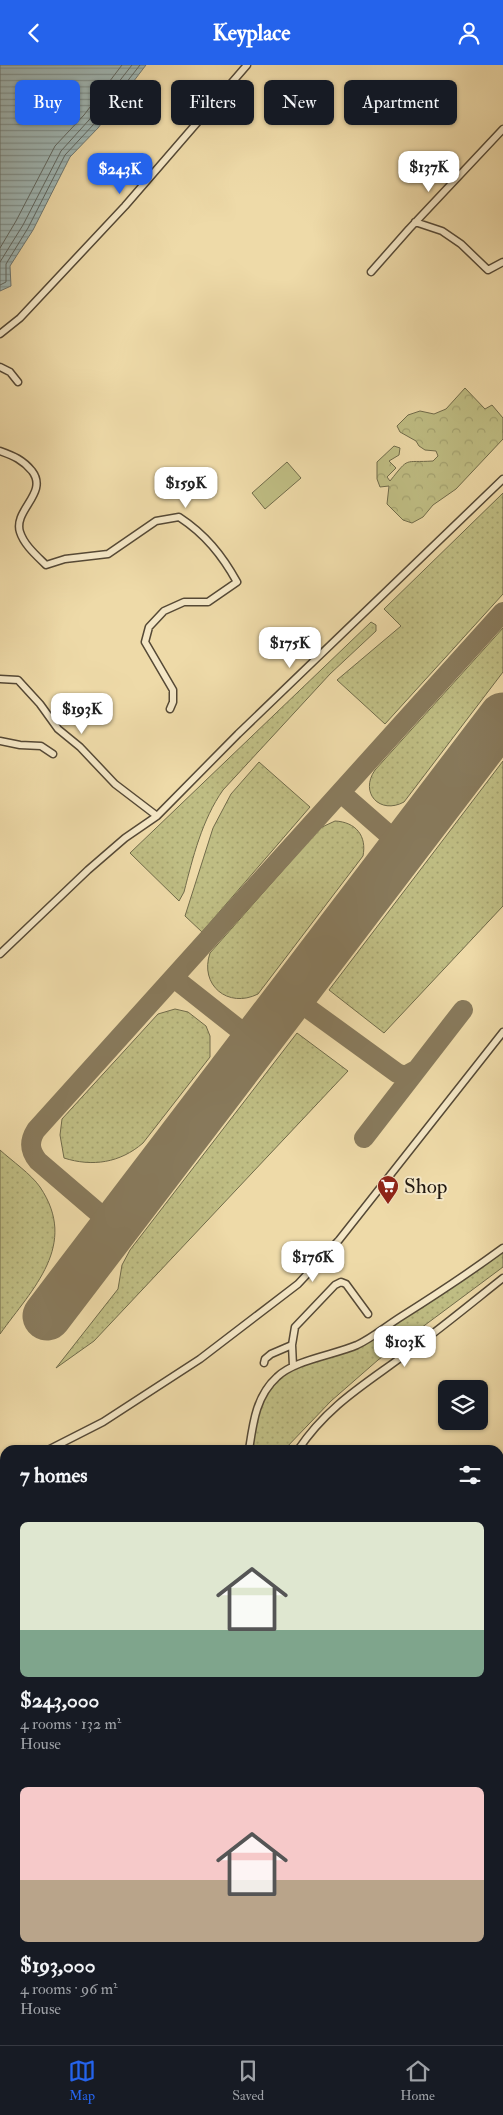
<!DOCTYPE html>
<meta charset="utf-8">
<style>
body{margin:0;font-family:"IM FELL Double Pica",serif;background:#20242c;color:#f1f3f6;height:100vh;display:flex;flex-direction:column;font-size:19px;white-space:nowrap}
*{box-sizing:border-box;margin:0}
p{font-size:16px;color:#9ea1a6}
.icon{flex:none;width:28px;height:28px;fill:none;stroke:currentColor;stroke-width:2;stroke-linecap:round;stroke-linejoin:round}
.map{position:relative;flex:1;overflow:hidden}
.side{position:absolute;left:0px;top:1380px;width:504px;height:600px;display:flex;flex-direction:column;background:#171b24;border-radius:15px 15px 0 0;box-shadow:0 1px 4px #0004}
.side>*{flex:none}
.top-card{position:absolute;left:15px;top:15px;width:474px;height:45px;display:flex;gap:10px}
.fabs{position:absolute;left:438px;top:1315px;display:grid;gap:10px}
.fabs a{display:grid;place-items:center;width:50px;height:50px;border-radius:8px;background:#171b24;box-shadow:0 1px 4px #0004;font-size:25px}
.price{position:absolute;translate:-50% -42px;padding:0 11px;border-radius:10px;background:#fff;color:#222;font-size:16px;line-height:32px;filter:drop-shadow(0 1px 2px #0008)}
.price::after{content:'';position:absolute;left:50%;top:30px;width:15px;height:11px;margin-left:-8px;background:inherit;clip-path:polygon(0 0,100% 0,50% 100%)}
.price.current{background:#2563eb;color:#fff}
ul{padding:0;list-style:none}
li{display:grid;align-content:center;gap:10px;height:265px;padding:0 20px}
li span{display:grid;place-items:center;height:155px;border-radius:8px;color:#555}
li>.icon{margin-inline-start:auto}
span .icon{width:90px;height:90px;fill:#fffc;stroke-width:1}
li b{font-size:21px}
h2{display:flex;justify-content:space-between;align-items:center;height:60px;padding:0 20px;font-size:21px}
.tag{padding:0 18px;border-radius:8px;background:#171b24;box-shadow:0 1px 4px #0004;font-size:18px;line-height:45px}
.tag.current{background:#2563eb;color:#fff}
header{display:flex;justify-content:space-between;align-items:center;height:65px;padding:0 20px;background:#2563eb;color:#fff;font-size:22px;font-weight:800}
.menu{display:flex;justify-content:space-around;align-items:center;height:70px;border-top:1px solid #363941;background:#171b24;font-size:14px;color:#9ea1a6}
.menu a{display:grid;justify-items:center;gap:2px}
.menu .current{color:#2563eb}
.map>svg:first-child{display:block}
.grass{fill:url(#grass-dots);stroke:#706b4a}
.forest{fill:url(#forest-crowns);stroke:#706b4a}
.park{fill:#bfbd83;stroke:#706b4a}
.water{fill:url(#water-rules);stroke:#6d7873}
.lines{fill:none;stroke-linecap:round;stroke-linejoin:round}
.shore{stroke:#606862;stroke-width:1}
.taxiway{stroke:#887a5c;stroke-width:20}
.runway{stroke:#887a5c;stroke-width:49}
.street-casing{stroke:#554936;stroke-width:9}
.secondary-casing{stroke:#221910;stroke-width:11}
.street{stroke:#f4e7c6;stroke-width:6}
.secondary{stroke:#f4e7c6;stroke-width:9}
.labels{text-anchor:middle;stroke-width:4;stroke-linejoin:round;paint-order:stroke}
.poi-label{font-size:21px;fill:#221910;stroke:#f4e7c6;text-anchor:start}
</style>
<header><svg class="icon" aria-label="back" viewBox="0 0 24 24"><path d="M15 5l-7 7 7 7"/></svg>Keyplace<svg class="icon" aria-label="person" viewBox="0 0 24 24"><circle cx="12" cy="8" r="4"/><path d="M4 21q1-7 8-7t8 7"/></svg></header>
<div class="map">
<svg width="503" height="1980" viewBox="0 0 503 1980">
<defs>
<pattern id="grass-dots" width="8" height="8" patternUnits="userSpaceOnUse" patternTransform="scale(1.25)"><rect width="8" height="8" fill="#bfbd83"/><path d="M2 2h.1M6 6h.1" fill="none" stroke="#a4a270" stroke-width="1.8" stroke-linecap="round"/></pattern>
<pattern id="forest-crowns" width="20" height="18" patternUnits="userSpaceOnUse" patternTransform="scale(1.25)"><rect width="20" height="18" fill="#bfbd83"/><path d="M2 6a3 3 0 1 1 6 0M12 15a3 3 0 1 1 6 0" fill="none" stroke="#a4a270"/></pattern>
<pattern id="water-rules" width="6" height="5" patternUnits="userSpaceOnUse" patternTransform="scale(1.25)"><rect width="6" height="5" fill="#9fb7b5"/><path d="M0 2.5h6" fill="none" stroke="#819492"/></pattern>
</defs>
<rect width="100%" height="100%" fill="#eedaa8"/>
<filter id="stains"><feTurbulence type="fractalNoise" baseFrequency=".004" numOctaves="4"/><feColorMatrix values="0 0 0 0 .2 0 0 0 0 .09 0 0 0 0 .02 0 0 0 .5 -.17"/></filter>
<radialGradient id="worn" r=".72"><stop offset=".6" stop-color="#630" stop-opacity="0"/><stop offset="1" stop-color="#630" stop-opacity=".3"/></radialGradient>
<!-- grass -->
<path class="grass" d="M 503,428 L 503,529 L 385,659 L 337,615 L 401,561 L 384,544 Z
M 371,557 L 376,560 L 376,566 L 330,609 L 223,725 C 202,755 193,792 184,827 L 179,836 L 130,788 Z
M 503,563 L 503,607 L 404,737 C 380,750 359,728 375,705 Z
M 503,696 L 503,841 L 384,968 L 329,925 Z
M 259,697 L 310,742 L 202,867 L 185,851 L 213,763 L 231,729 Z
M 335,756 C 356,757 367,771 363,791 L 258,929 C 228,944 199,920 210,888 L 320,763 Z
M 175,944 L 188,947 L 206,961 L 210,971 L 210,992 L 143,1078 C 120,1098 92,1102 64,1093 L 60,1070 L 62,1054 L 158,949 Z
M 297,968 L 348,1006 L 94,1276 L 56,1303 L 118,1224 L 122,1200 L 130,1185 Z
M 0,1085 C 12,1096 31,1109 40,1122 C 79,1180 33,1223 0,1269 Z
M 503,1179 L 503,1202 L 378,1295 L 331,1336 L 284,1385 L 245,1385 L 258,1334 L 291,1301 L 356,1279 L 484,1196 Z
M 5,1566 L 5,1648 L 0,1656 L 0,1568 Z"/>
<!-- forest -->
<path class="forest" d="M 465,323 L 485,344 L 492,340 L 503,353 L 503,374 L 456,424 L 433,440 L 423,452 L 412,458 L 403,455 L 387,439 L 389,421 L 380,422 L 377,414 L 377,397 L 394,381 L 400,383 L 399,390 L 389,396 L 396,403 L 387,412 L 390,416 C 410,391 403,398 433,396 L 438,391 L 436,386 L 425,385 L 419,381 L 416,376 L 400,367 L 397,361 L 408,350 L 420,346 L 434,349 L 446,344 Z"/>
<!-- park -->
<path class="park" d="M 287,397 L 301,413 L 265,444 L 252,428 Z
M 499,1835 L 503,1836 L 503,1874 L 499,1872 Z"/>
<!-- water -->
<path class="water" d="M 0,0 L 146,0 L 98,63 L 70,92 L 33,165 L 10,201 L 11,221 L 0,226 Z"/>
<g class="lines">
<!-- shore -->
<path class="shore" d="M 0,183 L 16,156 L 55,81 L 84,50 L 122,0
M 0,197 L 23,160 L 61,86 L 89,55 L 132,0
M 0,220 L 6,217 L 6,199 L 28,163 L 65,90 L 94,59 L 140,0"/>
<!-- taxiway -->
<path class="taxiway" d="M 348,734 L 404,783
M 174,913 L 255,977
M 291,931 L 397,1008 L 405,1011 L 416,1005
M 364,1073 L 463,945
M 115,1162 L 38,1096 C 29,1085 29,1076 36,1065 L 503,547"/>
<!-- runway -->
<path class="runway" d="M 47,1251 L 503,652"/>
<!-- street casing -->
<g class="street-casing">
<path id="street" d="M 415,157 L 442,166 L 461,179 L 488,205 L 503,197
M 371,207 L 409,164 L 503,64
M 0,269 L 20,253 L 125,141 L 247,0
M 0,302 L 10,307 L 18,317
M 0,386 C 14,391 23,395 32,406 C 49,428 13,445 20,467 C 24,480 37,491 46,500 L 65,494 L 108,489 L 156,456 L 179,452 C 205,469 222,490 237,517 L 208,537 L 184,537 L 164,546 L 149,562 L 145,577 L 173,625 L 173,637 L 170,644
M 0,614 L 18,615 L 40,639 L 58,664 L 80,682 L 115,719 L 157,751
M 0,676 L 20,680 L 41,681 L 53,689
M 0,889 L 88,805 L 125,773 L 157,751 L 238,669 L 503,414
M 264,1298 L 265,1294 L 271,1289 L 292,1280
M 293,1301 L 292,1280 L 295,1262 L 335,1220 L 341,1217 L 346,1219 L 368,1249
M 48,1385 L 103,1357 L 200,1294 L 298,1219 L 339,1175 L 503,967
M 249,1385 C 253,1358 256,1331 277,1312 C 294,1295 334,1290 357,1280 C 372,1273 385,1262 399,1253 C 434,1231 469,1208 503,1183
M 298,1385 C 330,1337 371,1316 415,1282 C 445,1260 474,1236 503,1213
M 0,1408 L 5,1406
M 0,1572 L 5,1571
M 0,1686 L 5,1678
M 0,1744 L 5,1746
M 499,1967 L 503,1968
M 0,1976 L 5,1972
M 84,1980 L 87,1975
M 361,1980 L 363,1975"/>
</g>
<!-- secondary casing -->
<g class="secondary-casing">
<path id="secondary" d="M 0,1887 L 5,1888
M 0,1896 L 5,1898
M 213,1975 L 226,1980
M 236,1975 L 249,1980"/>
</g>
<!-- street -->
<use href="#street" class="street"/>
<!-- secondary -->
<use href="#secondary" class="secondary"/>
</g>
<!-- icons -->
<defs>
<g id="supermarket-pin" transform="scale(1.125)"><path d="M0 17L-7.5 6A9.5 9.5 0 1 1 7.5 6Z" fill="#8f2418" stroke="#f4e7c6"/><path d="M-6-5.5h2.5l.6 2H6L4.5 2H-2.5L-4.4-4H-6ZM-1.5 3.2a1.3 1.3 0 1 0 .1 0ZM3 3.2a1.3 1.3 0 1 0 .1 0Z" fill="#fff"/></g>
</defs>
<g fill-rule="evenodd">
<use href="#supermarket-pin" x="388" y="1121"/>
</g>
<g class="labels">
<!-- poi labels -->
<g class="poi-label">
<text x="404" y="1128">Shop</text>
</g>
</g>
<rect width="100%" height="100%" filter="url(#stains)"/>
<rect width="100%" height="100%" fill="url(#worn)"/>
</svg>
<div class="fabs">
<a><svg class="icon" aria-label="layers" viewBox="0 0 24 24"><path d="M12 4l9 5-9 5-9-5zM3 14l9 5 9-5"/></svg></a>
</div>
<b class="price" style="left:429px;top:128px">$137K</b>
<b class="price current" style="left:120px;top:130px">$243K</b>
<b class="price" style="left:186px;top:444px">$159K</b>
<b class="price" style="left:290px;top:604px">$175K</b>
<b class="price" style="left:82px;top:670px">$193K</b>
<b class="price" style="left:313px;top:1218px">$176K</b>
<b class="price" style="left:405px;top:1303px">$103K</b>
<div class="top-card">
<a class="tag current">Buy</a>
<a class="tag">Rent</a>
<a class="tag">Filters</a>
<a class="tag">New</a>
<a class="tag">Apartment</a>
</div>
<section class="side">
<h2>7 homes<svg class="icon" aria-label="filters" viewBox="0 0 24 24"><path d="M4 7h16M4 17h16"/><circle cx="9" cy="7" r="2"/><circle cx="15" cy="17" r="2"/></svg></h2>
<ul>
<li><span style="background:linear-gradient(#dfe7d0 70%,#7fa58c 0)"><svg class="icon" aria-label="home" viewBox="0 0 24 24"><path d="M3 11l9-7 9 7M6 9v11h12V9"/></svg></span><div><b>$243,000</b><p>4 rooms · 132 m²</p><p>House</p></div></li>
<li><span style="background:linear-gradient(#f6c9c9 60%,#b9a48a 0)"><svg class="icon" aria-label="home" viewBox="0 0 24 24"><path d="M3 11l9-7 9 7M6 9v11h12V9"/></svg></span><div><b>$193,000</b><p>4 rooms · 96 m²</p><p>House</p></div></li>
</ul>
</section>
</div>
<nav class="menu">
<a class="current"><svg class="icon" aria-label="map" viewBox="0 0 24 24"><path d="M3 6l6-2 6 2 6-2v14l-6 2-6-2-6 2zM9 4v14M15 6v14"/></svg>Map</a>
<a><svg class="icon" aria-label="saved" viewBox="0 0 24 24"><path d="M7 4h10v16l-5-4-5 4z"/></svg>Saved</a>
<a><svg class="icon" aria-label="home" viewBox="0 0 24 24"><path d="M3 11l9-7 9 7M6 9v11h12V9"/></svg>Home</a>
</nav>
